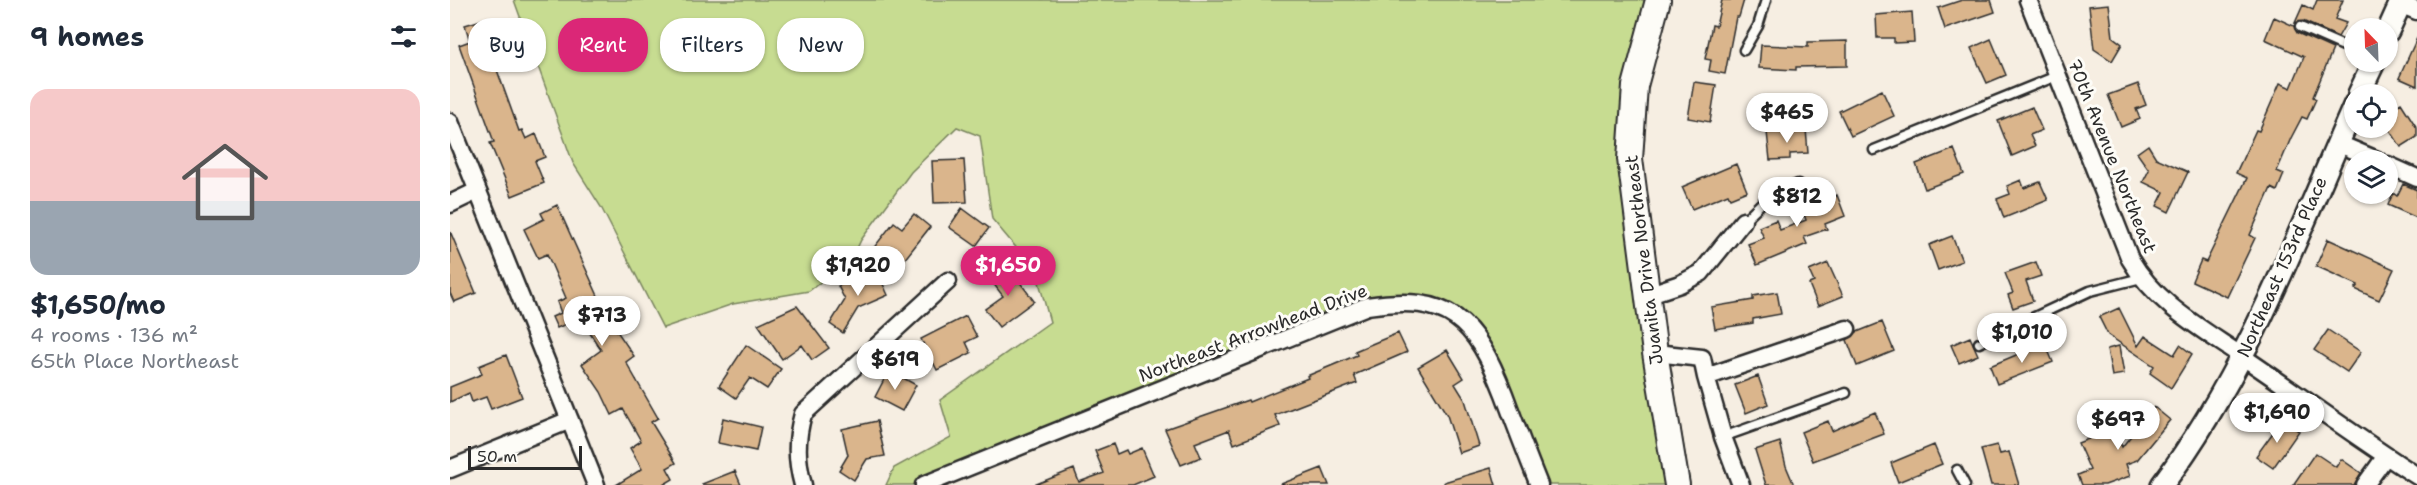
<!DOCTYPE html>
<meta charset="utf-8">
<style>
body{margin:0;font-family:"Shantell Sans",sans-serif;background:#f6f6f7;color:#1f2937;height:100vh;display:flex;flex-direction:column;font-size:22px;white-space:nowrap}
*{box-sizing:border-box;margin:0}
p{font-size:20px;color:#747a83}
.icon{flex:none;width:33px;height:33px;fill:none;stroke:currentColor;stroke-width:2;stroke-linecap:round;stroke-linejoin:round}
.map{position:relative;flex:1;overflow:hidden}
.side{display:flex;flex-direction:column;background:#fff;width:450px}
.side>*{flex:none}
.top-card{position:absolute;left:18px;top:18px;width:570px;height:54px;display:flex;gap:12px}
.needle{width:39px;rotate:337deg}
.fabs{position:absolute;left:1894px;top:18px;display:grid;gap:12px}
.fabs a{display:grid;place-items:center;width:54px;height:54px;border-radius:50%;background:#fff;box-shadow:0 2px 4px #0004;font-size:30px}
.scale{position:absolute;left:18px;bottom:15px;width:114px;box-sizing:border-box;padding-left:6px;border:3px solid #2b2b2b;border-top:0;font-size:16px;line-height:21px;white-space:nowrap;color:#2b2b2b;-webkit-text-stroke:4px #fdfcf7;paint-order:stroke}
.price{position:absolute;translate:-50% -51px;padding:0 14px;border-radius:21px;background:#fff;color:#222;font-size:20px;line-height:39px;filter:drop-shadow(0 2px 3px #0008)}
.price::after{content:'';position:absolute;left:50%;top:36px;width:18px;height:14px;margin-left:-9px;background:inherit;clip-path:polygon(0 0,100% 0,50% 100%)}
.price.current{background:#db2777;color:#fff}
ul{padding:0;list-style:none}
li{display:grid;align-content:center;gap:12px;height:318px;padding:0 30px}
li span{display:grid;place-items:center;height:186px;border-radius:18px;color:#555}
li>.icon{margin-inline-start:auto}
span .icon{width:108px;height:108px;fill:#fffc;stroke-width:1}
li b{font-size:26px}
h2{display:flex;justify-content:space-between;align-items:center;height:72px;padding:0 30px;font-size:26px}
.tag{padding:0 21px;border-radius:24px;background:#fff;box-shadow:0 2px 4px #0004;font-size:21px;line-height:54px}
.tag.current{background:#db2777;color:#fff}
main{display:flex;flex:1;min-height:0}
.map>svg:first-child{display:block}
.green{fill:#c7dc91;stroke:#79845e;stroke-width:1.5}
.building{fill:#dab58c;stroke:#2b2b2b;stroke-width:1.5}
.lines{fill:none;stroke-linecap:round;stroke-linejoin:round}
.service-casing{stroke:#2b2b2b;stroke-width:13}
.minor-casing{stroke:#2b2b2b;stroke-width:21}
.tertiary-casing{stroke:#2b2b2b;stroke-width:26}
.secondary-casing{stroke:#2b2b2b;stroke-width:28}
.service{stroke:#fdfcf7;stroke-width:8}
.minor{stroke:#fdfcf7;stroke-width:16}
.tertiary{stroke:#fdfcf7;stroke-width:21}
.secondary{stroke:#fdfcf7;stroke-width:24}
.labels{text-anchor:middle;stroke-width:6;stroke-linejoin:round;paint-order:stroke}
.street-label{font-size:18px;fill:#2b2b2b;stroke:#fdfcf7}
</style>
<main>
<section class="side">
<h2>9 homes<svg class="icon" aria-label="filters" viewBox="0 0 24 24"><path d="M4 7h16M4 17h16"/><circle cx="9" cy="7" r="2"/><circle cx="15" cy="17" r="2"/></svg></h2>
<ul>
<li><span style="background:linear-gradient(#f6c9c9 60%,#9aa5b1 0)"><svg class="icon" aria-label="home" viewBox="0 0 24 24"><path d="M3 11l9-7 9 7M6 9v11h12V9"/></svg></span><div><b>$1,650/mo</b><p>4 rooms · 136 m²</p><p>65th Place Northeast</p></div></li>
</ul>
</section>
<div class="map">
<svg width="1967" height="485" viewBox="0 0 1967 485">
<rect width="100%" height="100%" fill="#f6eee2"/>
<filter id="ink" filterUnits="userSpaceOnUse"><feTurbulence type="fractalNoise" baseFrequency=".0167" numOctaves="2"/><feDisplacementMap in="SourceGraphic" scale="12" xChannelSelector="R" yChannelSelector="G"/><feConvolveMatrix kernelMatrix="1 2 1 2 8 2 1 2 1" color-interpolation-filters="sRGB"/></filter>
<g filter="url(#ink)">
<!-- green -->
<path class="green" d="M 64,0 L 1211,0 L 1186,157 L 1240,485 L 1089,485 L 1040,358 L 1008,318 L 945,301 L 474,485 L 436,485 L 444,468 L 501,437 L 490,400 L 600,322 L 586,271 L 542,219 L 530,136 L 507,127 L 461,172 L 411,240 L 403,257 L 359,291 L 283,304 L 213,328 L 151,207 L 123,163 Z"/>
<!-- building -->
<path class="building" d="M 1272,0 L 1294,0 L 1289,17 L 1286,17 L 1275,74 L 1259,71 L 1261,60 L 1255,59 L 1262,25 L 1266,26 Z
M 1512,0 L 1541,0 L 1545,12 L 1495,29 L 1488,8 Z
M 1867,0 L 1893,0 L 1885,19 L 1896,23 L 1888,37 L 1853,21 L 1845,23 L 1853,5 L 1863,10 Z
M 1659,4 L 1663,37 L 1672,44 L 1662,61 L 1644,49 L 1639,6 Z
M 1462,12 L 1464,42 L 1444,43 L 1444,38 L 1427,38 L 1426,15 Z
M 1824,17 L 1844,26 L 1847,33 L 1883,49 L 1863,97 L 1866,99 L 1857,119 L 1852,117 L 1841,138 L 1827,171 L 1834,174 L 1827,191 L 1821,188 L 1800,235 L 1805,238 L 1777,297 L 1742,281 L 1751,260 L 1756,262 L 1797,178 L 1786,173 L 1806,130 L 1809,131 L 1830,83 L 1841,88 L 1854,57 L 1815,39 Z
M 35,19 L 46,55 L 42,56 L 69,131 L 72,130 L 76,139 L 86,134 L 95,157 L 85,161 L 94,183 L 62,196 L 40,143 L 44,142 L 9,45 L 20,41 L 15,25 Z
M 1967,38 L 1967,86 L 1949,78 Z
M 1541,39 L 1556,75 L 1537,83 L 1521,48 Z
M 1397,41 L 1397,66 L 1346,67 L 1346,70 L 1309,68 L 1311,45 L 1358,47 L 1358,42 Z
M 1244,82 L 1266,85 L 1260,122 L 1238,118 Z
M 1688,84 L 1696,105 L 1686,109 L 1690,119 L 1671,127 L 1658,95 Z
M 1432,90 L 1444,116 L 1401,136 L 1389,111 Z
M 1951,103 L 1967,128 L 1967,137 L 1951,147 L 1938,127 L 1938,111 Z
M 1582,107 L 1592,130 L 1580,135 L 1585,146 L 1562,156 L 1548,121 Z
M 1356,129 L 1358,153 L 1340,154 L 1340,159 L 1320,160 L 1317,132 Z
M 1698,145 L 1706,158 L 1738,172 L 1719,212 L 1707,206 L 1714,192 L 1693,182 L 1699,170 L 1687,153 Z
M 1504,149 L 1514,174 L 1475,189 L 1466,164 Z
M 514,160 L 517,202 L 484,203 L 482,161 Z
M 1286,164 L 1297,191 L 1280,198 L 1278,194 L 1242,209 L 1232,187 Z
M 1571,180 L 1574,188 L 1590,182 L 1598,200 L 1554,218 L 1547,199 L 1560,194 L 1557,186 Z
M 1953,184 L 1967,190 L 1967,218 L 1938,205 L 1943,193 L 1947,196 Z
M 1368,191 L 1372,201 L 1387,195 L 1395,216 L 1375,224 L 1377,229 L 1354,237 L 1357,244 L 1307,265 L 1298,244 L 1314,238 L 1309,227 L 1326,220 L 1330,230 L 1356,220 L 1348,198 Z
M 107,205 L 158,318 L 184,356 L 176,362 L 208,418 L 201,422 L 226,463 L 217,468 L 223,479 L 213,485 L 166,485 L 192,469 L 180,448 L 191,441 L 173,409 L 162,415 L 151,392 L 132,364 L 151,350 L 130,318 L 107,328 L 102,317 L 111,313 L 107,302 L 116,298 L 97,254 L 88,258 L 74,229 L 94,219 L 91,213 Z
M 512,208 L 539,228 L 526,246 L 499,227 Z
M 464,214 L 480,227 L 447,269 L 422,250 L 444,222 L 452,228 Z
M 0,231 L 26,293 L 4,302 L 0,293 Z
M 1502,236 L 1512,261 L 1488,270 L 1479,245 Z
M 1878,239 L 1944,269 L 1929,300 L 1905,289 L 1908,285 L 1866,266 Z
M 1586,262 L 1591,276 L 1576,281 L 1583,301 L 1563,308 L 1558,295 L 1563,293 L 1555,273 Z
M 1378,263 L 1393,296 L 1368,306 L 1359,284 L 1364,282 L 1359,271 Z
M 557,265 L 584,301 L 549,327 L 535,309 L 553,296 L 539,278 Z
M 426,269 L 438,295 L 408,308 L 393,333 L 380,324 L 395,300 L 388,286 Z
M 1327,292 L 1331,314 L 1303,319 L 1303,323 L 1265,329 L 1261,307 L 1303,300 L 1303,296 Z
M 347,306 L 379,348 L 362,360 L 352,345 L 332,359 L 308,324 Z
M 1669,308 L 1688,346 L 1695,336 L 1724,355 L 1730,345 L 1742,354 L 1721,388 L 1700,373 L 1704,366 L 1658,335 L 1649,317 Z
M 516,316 L 527,337 L 516,342 L 521,353 L 487,370 L 471,339 Z
M 1432,322 L 1444,351 L 1407,366 L 1397,340 L 1407,332 Z
M 1878,330 L 1911,352 L 1897,372 L 1864,350 Z
M 948,333 L 957,352 L 904,375 L 907,383 L 825,415 L 830,426 L 784,444 L 779,430 L 745,443 L 751,457 L 731,465 L 715,429 L 798,400 L 799,402 L 858,378 L 857,376 L 907,355 L 905,351 Z
M 1520,337 L 1528,355 L 1509,363 L 1501,345 Z
M 1595,343 L 1603,362 L 1547,384 L 1540,366 Z
M 296,345 L 331,369 L 317,389 L 300,378 L 286,398 L 269,386 Z
M 1669,346 L 1674,374 L 1662,376 L 1657,349 Z
M 997,350 L 1014,378 L 1005,384 L 1015,400 L 1029,446 L 1009,453 L 997,415 L 968,367 Z
M 56,355 L 72,397 L 41,409 L 36,397 L 22,402 L 19,393 L 0,402 L 0,387 L 32,374 L 29,366 Z
M 439,370 L 466,385 L 452,411 L 425,397 Z
M 1308,376 L 1318,404 L 1296,413 L 1285,385 Z
M 1704,407 L 1720,420 L 1687,460 L 1676,464 L 1680,476 L 1655,485 L 1632,485 L 1628,475 L 1640,470 L 1628,443 L 1664,429 L 1672,447 Z
M 1425,412 L 1434,434 L 1363,461 L 1351,432 L 1378,421 L 1382,431 Z
M 273,418 L 311,427 L 306,451 L 268,443 Z
M 1832,420 L 1849,431 L 1823,468 L 1806,456 Z
M 427,421 L 435,456 L 417,459 L 404,480 L 389,470 L 398,455 L 392,429 Z
M 1330,442 L 1336,466 L 1344,485 L 1316,485 L 1305,450 Z
M 663,444 L 667,454 L 676,450 L 678,454 L 692,448 L 704,476 L 683,485 L 584,485 L 624,469 L 629,482 L 654,473 L 645,451 Z
M 1484,445 L 1492,464 L 1448,482 L 1441,463 Z
M 1547,445 L 1550,454 L 1559,452 L 1569,485 L 1541,485 L 1531,449 Z
M 1865,453 L 1886,467 L 1891,459 L 1911,473 L 1904,485 L 1843,485 Z
M 872,468 L 879,485 L 831,485 L 831,484 Z
M 1041,468 L 1046,485 L 995,485 L 994,482 Z
M 285,471 L 291,485 L 253,485 L 252,484 Z"/>
<g class="lines">
<!-- service casing -->
<g class="service-casing">
<path id="service" d="M 1850,27 L 1905,51
M 1294,50 L 1308,26 L 1316,0
M 1424,150 L 1609,75
M 1293,221 L 1318,197 L 1348,184
M 1529,343 L 1640,291 L 1691,278
M 1273,437 L 1396,393
M 1507,470 L 1515,485"/>
</g>
<!-- minor casing -->
<g class="minor-casing">
<path id="minor" d="M 1578,0 L 1680,259 C 1706,304 1751,328 1793,357 C 1851,396 1907,438 1967,476
M 1950,4 L 1967,11
M 0,122 L 146,485
M 1887,143 L 1927,160
M 1938,165 L 1967,178
M 0,204 L 27,191
M 1197,295 L 1230,284 L 1251,273 L 1293,221
M 1205,353 L 1252,358 L 1256,377 L 1397,329
M 1256,377 L 1273,437 L 1291,485
M 0,469 L 120,420
M 353,485 C 346,459 346,439 353,414 L 498,281
M 474,485 L 917,306 C 1000,293 1025,320 1054,394 C 1065,424 1077,455 1089,485
M 1915,485 L 1936,456"/>
</g>
<!-- tertiary casing -->
<g class="tertiary-casing">
<path id="tertiary" d="M 1938,31 L 1952,0
M 1909,94 L 1924,62
M 1712,485 C 1797,372 1848,233 1905,104"/>
</g>
<!-- secondary casing -->
<g class="secondary-casing">
<path id="secondary" d="M 1208,0 L 1185,86 L 1180,159 L 1205,353 L 1227,485"/>
</g>
<!-- service -->
<use href="#service" class="service"/>
<!-- minor -->
<use href="#minor" class="minor"/>
<!-- tertiary -->
<use href="#tertiary" class="tertiary"/>
<!-- secondary -->
<use href="#secondary" class="secondary"/>
</g>
</g>
<g class="labels">
<!-- street labels -->
<g class="street-label">
<text transform="translate(1662 156) rotate(68)" y="6">70th Avenue Northeast</text>
<text transform="translate(1194 260) rotate(-97)" y="6">Juanita Drive Northeast</text>
<text transform="translate(1832 267) rotate(-66)" y="6">Northeast 153rd Place</text>
<text transform="translate(803 333) rotate(-21)" y="6">Northeast Arrowhead Drive</text>
</g>
</g>
</svg>
<div class="fabs">
<a><svg class="needle" viewBox="-14 -14 28 28"><path d="M0-13l5 13h-10z" fill="#e53935"/><path d="M0 13l5-13h-10z" fill="#747a83"/></svg></a>
<a><svg class="icon" aria-label="locate" viewBox="0 0 24 24"><circle cx="12" cy="12" r="6"/><path d="M12 2v4M12 18v4M2 12h4M18 12h4"/></svg></a>
<a><svg class="icon" aria-label="layers" viewBox="0 0 24 24"><path d="M12 4l9 5-9 5-9-5zM3 14l9 5 9-5"/></svg></a>
</div>
<div class="scale">50 m</div>
<b class="price" style="left:1337px;top:144px">$465</b>
<b class="price" style="left:1347px;top:228px">$812</b>
<b class="price" style="left:408px;top:297px">$1,920</b>
<b class="price current" style="left:558px;top:297px">$1,650</b>
<b class="price" style="left:152px;top:347px">$713</b>
<b class="price" style="left:1572px;top:364px">$1,010</b>
<b class="price" style="left:445px;top:391px">$619</b>
<b class="price" style="left:1827px;top:444px">$1,690</b>
<b class="price" style="left:1668px;top:451px">$697</b>
<div class="top-card">
<a class="tag">Buy</a>
<a class="tag current">Rent</a>
<a class="tag">Filters</a>
<a class="tag">New</a>
</div>
</div>
</main>
